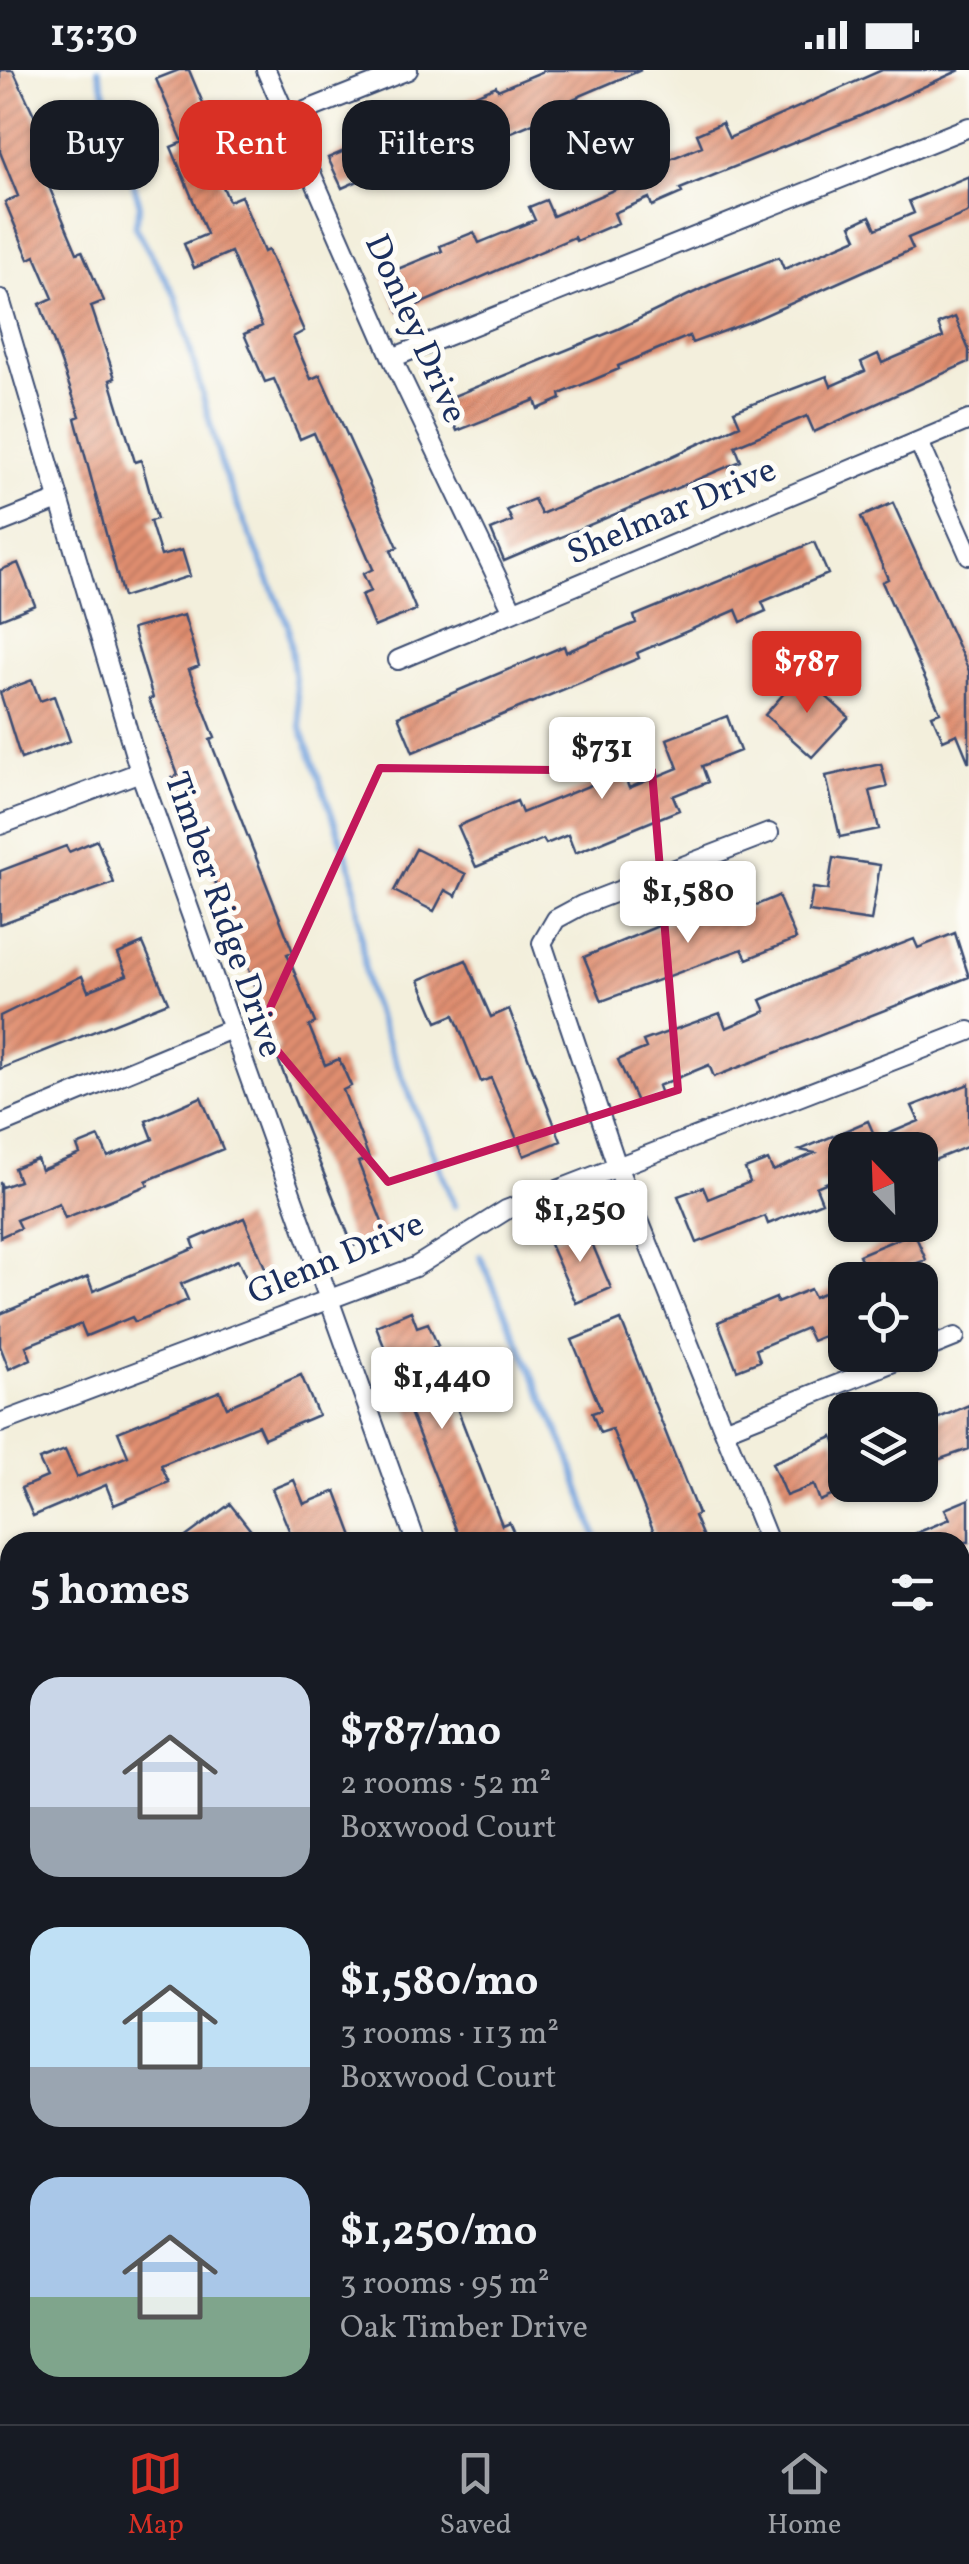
<!DOCTYPE html>
<meta charset="utf-8">
<style>
body{margin:0;font-family:Vollkorn,serif;background:#20242c;color:#f1f3f6;height:100vh;display:flex;flex-direction:column;font-size:38px;white-space:nowrap}
*{box-sizing:border-box;margin:0}
p{font-size:32px;color:#9ea1a6}
.icon{flex:none;width:55px;height:55px;fill:none;stroke:currentColor;stroke-width:2;stroke-linecap:round;stroke-linejoin:round}
.map{position:relative;flex:1;overflow:hidden}
.drawer{position:absolute;left:0px;top:1462px;width:970px;height:892px;display:flex;flex-direction:column;background:#171b24;border-radius:30px 30px 0 0;box-shadow:0 2px 8px #0004}
.drawer>*{flex:none}
.top-card{position:absolute;left:30px;top:30px;width:910px;height:90px;display:flex;gap:20px}
.needle{width:65px;rotate:337deg}
.fabs{position:absolute;left:828px;top:1062px;display:grid;gap:20px}
.fabs a{display:grid;place-items:center;width:110px;height:110px;border-radius:20px;background:#171b24;box-shadow:0 2px 8px #0004;font-size:50px}
.price{position:absolute;translate:-50% -85px;padding:0 22px;border-radius:10px;background:#fff;color:#222;font-size:32px;line-height:65px;filter:drop-shadow(0 2px 5px #0008)}
.price::after{content:'';position:absolute;left:50%;top:60px;width:30px;height:22px;margin-left:-15px;background:inherit;clip-path:polygon(0 0,100% 0,50% 100%)}
.price.selected{background:#d93025;color:#fff}
ul{padding:0;list-style:none}
li{display:flex;align-items:center;gap:30px;height:250px;padding:0 30px}
li span{display:grid;place-items:center;flex:none;width:280px;height:200px;border-radius:30px;color:#555}
li>.icon{margin-inline-start:auto}
span .icon{width:120px;height:120px;fill:#fffc;stroke-width:1}
li b{font-size:42px}
h2{display:flex;justify-content:space-between;align-items:center;height:120px;padding:0 30px;font-size:42px}
.pill{padding:0 35px;border-radius:30px;background:#171b24;box-shadow:0 2px 8px #0004;font-size:35px;line-height:90px}
.pill.selected{background:#d93025;color:#fff}
.status{display:flex;justify-content:space-between;align-items:center;height:70px;padding:0 50px;background:#171b24;direction:ltr}
.status svg{height:28px;fill:currentColor}
.tab-bar{display:flex;justify-content:space-around;align-items:center;height:140px;border-top:2px solid #363941;background:#171b24;font-size:28px;color:#9ea1a6}
.tab-bar a{display:grid;justify-items:center;gap:5px}
.tab-bar .selected{color:#d93025}
.map>svg:first-child{display:block}
.forest{fill:url(#forest-firs);stroke:#4a726a;stroke-width:2.5}
.lines{fill:none;stroke-linecap:round;stroke-linejoin:round}
.stream{stroke:#73a3dd;stroke-width:6}
.building{fill:url(#building-hatch)}
.service-casing{stroke:#3b4c71;stroke-width:14}
.minor-casing{stroke:#3b4c71;stroke-width:22}
.secondary-casing{stroke:#3b4c71;stroke-width:28}
.service{stroke:#fff;stroke-width:9}
.minor{stroke:#fff;stroke-width:18}
.secondary{stroke:#fde4d1;stroke-width:22}
.marked{fill:none;stroke:#c2185b;stroke-width:8;stroke-linejoin:round}
.labels{text-anchor:middle;stroke-width:10;stroke-linejoin:round;paint-order:stroke}
.street-label{font-size:35px;fill:#1b2f5e;stroke:#fdfcf7}
</style>
<div class="status"><b>13:30</b><svg viewBox="0 0 49 12"><path d="M0 12V9h3v3zM5 12V6h3v6zM10 12V3h3v9zM15 12V0h3v12zM26 1h20v11H26zM47 4h2v5h-2z"/></svg></div>
<div class="map">
<svg width="969" height="2354" viewBox="0 0 969 2354">
<defs>
<pattern id="forest-firs" width="22" height="20" patternUnits="userSpaceOnUse" patternTransform="scale(2.5)"><rect width="22" height="20" fill="#7ab676"/><path d="M5 1l3.5 6h-7zM16 11l3.5 6h-7z" fill="#639464"/></pattern>
<pattern id="building-hatch" width="6" height="6" patternUnits="userSpaceOnUse" patternTransform="scale(2.5)"><rect width="6" height="6" fill="#e08e6f"/><path d="M-1 1l2-2M0 6l6-6M5 7l2-2" fill="none" stroke="#b5745e"/></pattern>
</defs>
<rect width="100%" height="100%" fill="#fdfcf7"/>
<filter id="ink" filterUnits="userSpaceOnUse"><feTurbulence type="fractalNoise" baseFrequency=".01" numOctaves="2"/><feDisplacementMap in="SourceGraphic" scale="20" xChannelSelector="R" yChannelSelector="G"/><feConvolveMatrix kernelMatrix="1 2 1 2 8 2 1 2 1" color-interpolation-filters="sRGB"/></filter>
<filter id="wash" filterUnits="userSpaceOnUse"><feTurbulence type="fractalNoise" baseFrequency=".0048" numOctaves="4" result="noise"/><feDisplacementMap in="SourceGraphic" scale="40" xChannelSelector="R" yChannelSelector="G"/><feGaussianBlur stdDeviation="2.25" result="paint"/><feColorMatrix in="noise" values="0 0 0 0 0 0 0 0 0 0 0 0 0 0 0 0 0 1.4 0 .05"/><feComposite in="paint" operator="in"/></filter>
<g filter="url(#wash)">
<rect width="100%" height="100%" fill="#f3efdc"/>
<!-- forest -->
<path class="forest" d="M 10,1495 L 10,2095 L 0,2070 L 0,1499 Z"/>
<g class="lines">
<!-- stream -->
<path class="stream" d="M 98,0 L 140,135 L 135,157 L 176,227 L 223,401 L 288,555 L 301,658 L 353,803 L 368,923 L 455,1136
M 480,1186 L 569,1386 L 598,1472"/>
</g>
<g id="blocks">
<!-- building -->
<path class="building" d="M 0,0 L 13,0 L 57,94 L 42,100 L 77,183 L 82,181 L 104,231 L 91,236 L 115,308 L 110,310 L 135,392 L 141,390 L 157,449 L 150,451 L 161,486 L 182,480 L 190,506 L 123,527 L 75,348 L 80,346 L 40,234 L 53,228 L 35,186 L 29,189 L 5,132 L 18,126 L 0,82 Z
M 179,0 L 189,0 L 223,81 L 210,86 L 229,131 L 241,126 L 264,182 L 268,180 L 304,261 L 293,267 L 311,309 L 320,305 L 398,477 L 391,480 L 416,540 L 374,557 L 361,525 L 371,521 L 363,504 L 373,499 L 314,363 L 300,369 L 274,309 L 265,312 L 244,264 L 262,256 L 231,182 L 194,198 L 184,174 L 207,164 L 171,77 L 183,72 L 156,9 Z
M 546,0 L 641,0 L 573,29 L 576,35 L 478,76 L 472,61 L 342,118 L 328,88 L 496,16 L 498,20 Z
M 882,0 L 960,0 L 860,46 L 680,119 L 682,123 L 652,136 L 649,128 L 614,143 L 618,153 L 576,171 L 574,167 L 399,243 L 383,205 L 442,181 L 440,176 L 474,162 L 479,173 L 535,150 L 529,137 L 546,130 L 553,146 L 625,115 L 620,103 L 665,84 L 668,90 L 702,76 L 697,64 L 722,53 L 729,68 Z
M 969,106 L 969,142 L 908,168 L 913,179 L 752,251 L 692,273 L 689,266 L 618,296 L 619,299 L 560,324 L 561,329 L 538,339 L 535,330 L 457,361 L 444,330 L 618,259 L 720,210 L 779,187 L 784,199 L 857,168 L 851,155 L 870,146 L 876,159 L 914,143 L 909,131 Z
M 955,247 L 969,280 L 969,292 L 814,362 L 807,346 L 735,376 L 741,391 L 504,491 L 491,460 L 512,451 L 507,440 L 534,429 L 541,444 L 625,408 L 740,355 L 734,341 L 827,306 L 831,316 L 865,301 L 861,292 L 878,284 L 882,293 L 943,267 L 938,254 Z
M 893,433 L 969,601 L 969,693 L 957,664 L 943,670 L 932,645 L 940,642 L 882,512 L 888,509 L 861,447 Z
M 814,472 L 828,504 L 762,532 L 766,541 L 741,552 L 736,540 L 637,583 L 639,588 L 413,682 L 398,646 L 564,576 L 566,582 L 636,553 L 634,546 Z
M 18,493 L 35,535 L 0,549 L 0,500 Z
M 184,545 L 199,596 L 189,600 L 215,668 L 210,670 L 293,882 L 287,884 L 315,953 L 309,956 L 325,995 L 339,989 L 351,1016 L 343,1020 L 369,1088 L 358,1092 L 386,1162 L 353,1176 L 275,982 L 279,980 L 228,843 L 172,708 L 178,705 L 149,629 L 153,628 L 132,559 Z
M 801,604 L 849,647 L 812,687 L 765,645 Z
M 32,610 L 40,631 L 54,626 L 70,671 L 21,689 L 0,622 Z
M 727,646 L 740,681 L 702,696 L 708,712 L 673,726 L 679,740 L 575,783 L 568,765 L 546,774 L 543,769 L 476,797 L 458,756 L 517,731 L 522,743 L 623,702 L 629,718 L 678,698 L 667,669 Z
M 881,694 L 887,717 L 870,721 L 879,759 L 840,767 L 826,706 Z
M 97,770 L 114,813 L 0,854 L 0,801 L 66,776 L 69,782 Z
M 416,779 L 466,804 L 456,826 L 445,820 L 434,841 L 394,821 Z
M 833,788 L 880,795 L 871,851 L 809,842 L 813,818 L 828,820 Z
M 778,826 L 796,869 L 747,889 L 742,879 L 602,931 L 584,887 L 711,834 L 718,851 Z
M 955,863 L 969,907 L 714,1007 L 709,995 L 658,1016 L 661,1024 L 638,1034 L 618,990 L 646,978 L 643,971 L 720,943 L 726,958 L 766,941 L 761,930 L 818,906 L 914,869 L 918,878 Z
M 143,873 L 168,932 L 0,999 L 0,946 L 82,906 L 88,921 L 127,905 L 118,884 Z
M 466,890 L 491,947 L 509,939 L 561,1071 L 524,1086 L 491,1008 L 481,1012 L 454,945 L 437,952 L 419,910 Z
M 969,1014 L 969,1076 L 920,1096 L 920,1080 L 845,1080 L 845,1105 L 816,1117 L 822,1132 L 768,1154 L 765,1146 L 697,1173 L 678,1126 L 703,1117 L 708,1129 L 750,1112 L 745,1099 L 768,1090 L 773,1101 L 815,1083 L 800,1080 L 868,1051 L 876,1069 L 919,1051 L 912,1036 Z
M 201,1027 L 223,1079 L 146,1111 L 148,1115 L 65,1148 L 59,1133 L 16,1150 L 20,1158 L 0,1167 L 0,1112 L 2,1117 L 19,1111 L 14,1098 L 37,1089 L 41,1100 L 80,1084 L 77,1076 L 99,1067 L 108,1087 L 153,1069 L 146,1051 Z
M 244,1148 L 266,1200 L 246,1208 L 238,1190 L 181,1214 L 188,1230 L 135,1252 L 132,1247 L 86,1266 L 81,1254 L 26,1276 L 31,1289 L 9,1299 L 0,1276 L 0,1244 L 88,1207 L 93,1221 L 195,1178 L 192,1170 Z
M 585,1157 L 611,1218 L 576,1233 L 549,1172 Z
M 914,1162 L 926,1190 L 869,1210 L 859,1185 Z
M 845,1214 L 845,1257 L 812,1271 L 806,1258 L 756,1279 L 760,1291 L 737,1300 L 718,1252 L 776,1228 L 777,1233 L 810,1219 L 814,1227 Z
M 411,1241 L 417,1257 L 428,1253 L 438,1276 L 427,1280 L 445,1322 L 450,1320 L 502,1455 L 509,1452 L 518,1472 L 461,1472 L 376,1256 Z
M 621,1250 L 698,1444 L 694,1446 L 705,1472 L 658,1472 L 612,1359 L 600,1363 L 592,1343 L 601,1340 L 572,1270 Z
M 301,1305 L 318,1345 L 264,1368 L 258,1355 L 161,1395 L 169,1412 L 114,1435 L 106,1415 L 33,1446 L 21,1418 L 47,1407 L 39,1390 L 65,1380 L 77,1407 L 128,1386 L 118,1362 L 220,1321 L 227,1337 Z
M 969,1335 L 969,1379 L 920,1396 L 920,1356 Z
M 833,1367 L 845,1396 L 845,1420 L 820,1431 L 814,1415 L 786,1426 L 772,1393 Z
M 294,1410 L 304,1434 L 336,1421 L 354,1469 L 294,1472 L 272,1419 Z
M 969,1429 L 969,1472 L 895,1472 L 950,1449 L 945,1439 Z
M 230,1434 L 260,1472 L 179,1472 Z"/>
</g>
</g>
<g filter="url(#ink)">
<use href="#blocks" fill-opacity="0" stroke="#3b4c71" stroke-width="2.5"/>
<g class="lines">
<!-- service casing -->
<g class="service-casing">
<path id="service" d="M 0,2169 L 10,2165
M 0,2339 L 10,2335
M 194,2345 L 198,2354"/>
</g>
<!-- minor casing -->
<g class="minor-casing">
<path id="minor" d="M 266,0 L 392,288 L 513,541
M 290,47 L 408,0
M 0,229 L 140,702 L 416,1472
M 392,288 L 969,57
M 919,372 L 969,485
M 0,453 L 58,430
M 398,590 L 969,350
M 0,755 L 140,702
M 0,1055 L 231,959
M 920,1281 L 955,1267
M 0,1353 L 415,1197 L 506,1140 L 969,961
M 726,1359 L 911,1285
M 769,1472 L 617,1096 L 542,873 L 556,849 L 582,835 L 769,763
M 960,1559 L 969,1556
M 960,1858 L 969,1855
M 960,1923 L 969,1943
M 773,2345 L 777,2354"/>
</g>
<!-- secondary casing -->
<g class="secondary-casing">
<path id="secondary" d="M 960,2324 L 969,2321
M 884,2354 L 907,2345"/>
</g>
<!-- service -->
<use href="#service" class="service"/>
<!-- minor -->
<use href="#minor" class="minor"/>
<!-- secondary -->
<use href="#secondary" class="secondary"/>
</g>
</g>
<!-- marked area -->
<path class="marked" d="M 380,698 L 652,701 L 678,1020 L 388,1112 L 260,960 Z"/>
<g class="labels">
<!-- street labels -->
<g class="street-label">
<text transform="translate(417 258) rotate(66)" y="12">Donley Drive</text>
<text transform="translate(671 440) rotate(-23)" y="12">Shelmar Drive</text>
<text transform="translate(225 844) rotate(71)" y="12">Timber Ridge Drive</text>
<text transform="translate(335 1187) rotate(-23)" y="12">Glenn Drive</text>
</g>
</g>
</svg>
<div class="fabs">
<a><svg class="needle" viewBox="-14 -14 28 28"><path d="M0-13l5 13h-10z" fill="#e53935"/><path d="M0 13l5-13h-10z" fill="#9ea1a6"/></svg></a>
<a><svg class="icon" aria-label="locate" viewBox="0 0 24 24"><circle cx="12" cy="12" r="6"/><path d="M12 2v4M12 18v4M2 12h4M18 12h4"/></svg></a>
<a><svg class="icon" aria-label="layers" viewBox="0 0 24 24"><path d="M12 4l9 5-9 5-9-5zM3 14l9 5 9-5"/></svg></a>
</div>
<b class="price selected" style="left:807px;top:646px">$787</b>
<b class="price" style="left:602px;top:732px">$731</b>
<b class="price" style="left:688px;top:876px">$1,580</b>
<b class="price" style="left:580px;top:1195px">$1,250</b>
<b class="price" style="left:442px;top:1362px">$1,440</b>
<div class="top-card">
<a class="pill">Buy</a>
<a class="pill selected">Rent</a>
<a class="pill">Filters</a>
<a class="pill">New</a>
</div>
<section class="drawer">
<h2>5 homes<svg class="icon" aria-label="filters" viewBox="0 0 24 24"><path d="M4 7h16M4 17h16"/><circle cx="9" cy="7" r="2"/><circle cx="15" cy="17" r="2"/></svg></h2>
<ul>
<li><span style="background:linear-gradient(#c9d6e8 65%,#9aa5b1 0)"><svg class="icon" aria-label="home" viewBox="0 0 24 24"><path d="M3 11l9-7 9 7M6 9v11h12V9"/></svg></span><div><b>$787/mo</b><p>2 rooms · 52 m²</p><p>Boxwood Court</p></div></li>
<li><span style="background:linear-gradient(#bfe0f5 70%,#9aa5b1 0)"><svg class="icon" aria-label="home" viewBox="0 0 24 24"><path d="M3 11l9-7 9 7M6 9v11h12V9"/></svg></span><div><b>$1,580/mo</b><p>3 rooms · 113 m²</p><p>Boxwood Court</p></div></li>
<li><span style="background:linear-gradient(#a9c7e8 60%,#7fa58c 0)"><svg class="icon" aria-label="home" viewBox="0 0 24 24"><path d="M3 11l9-7 9 7M6 9v11h12V9"/></svg></span><div><b>$1,250/mo</b><p>3 rooms · 95 m²</p><p>Oak Timber Drive</p></div></li>
</ul>
</section>
</div>
<nav class="tab-bar">
<a class="selected"><svg class="icon" aria-label="map" viewBox="0 0 24 24"><path d="M3 6l6-2 6 2 6-2v14l-6 2-6-2-6 2zM9 4v14M15 6v14"/></svg>Map</a>
<a><svg class="icon" aria-label="saved" viewBox="0 0 24 24"><path d="M7 4h10v16l-5-4-5 4z"/></svg>Saved</a>
<a><svg class="icon" aria-label="home" viewBox="0 0 24 24"><path d="M3 11l9-7 9 7M6 9v11h12V9"/></svg>Home</a>
</nav>
